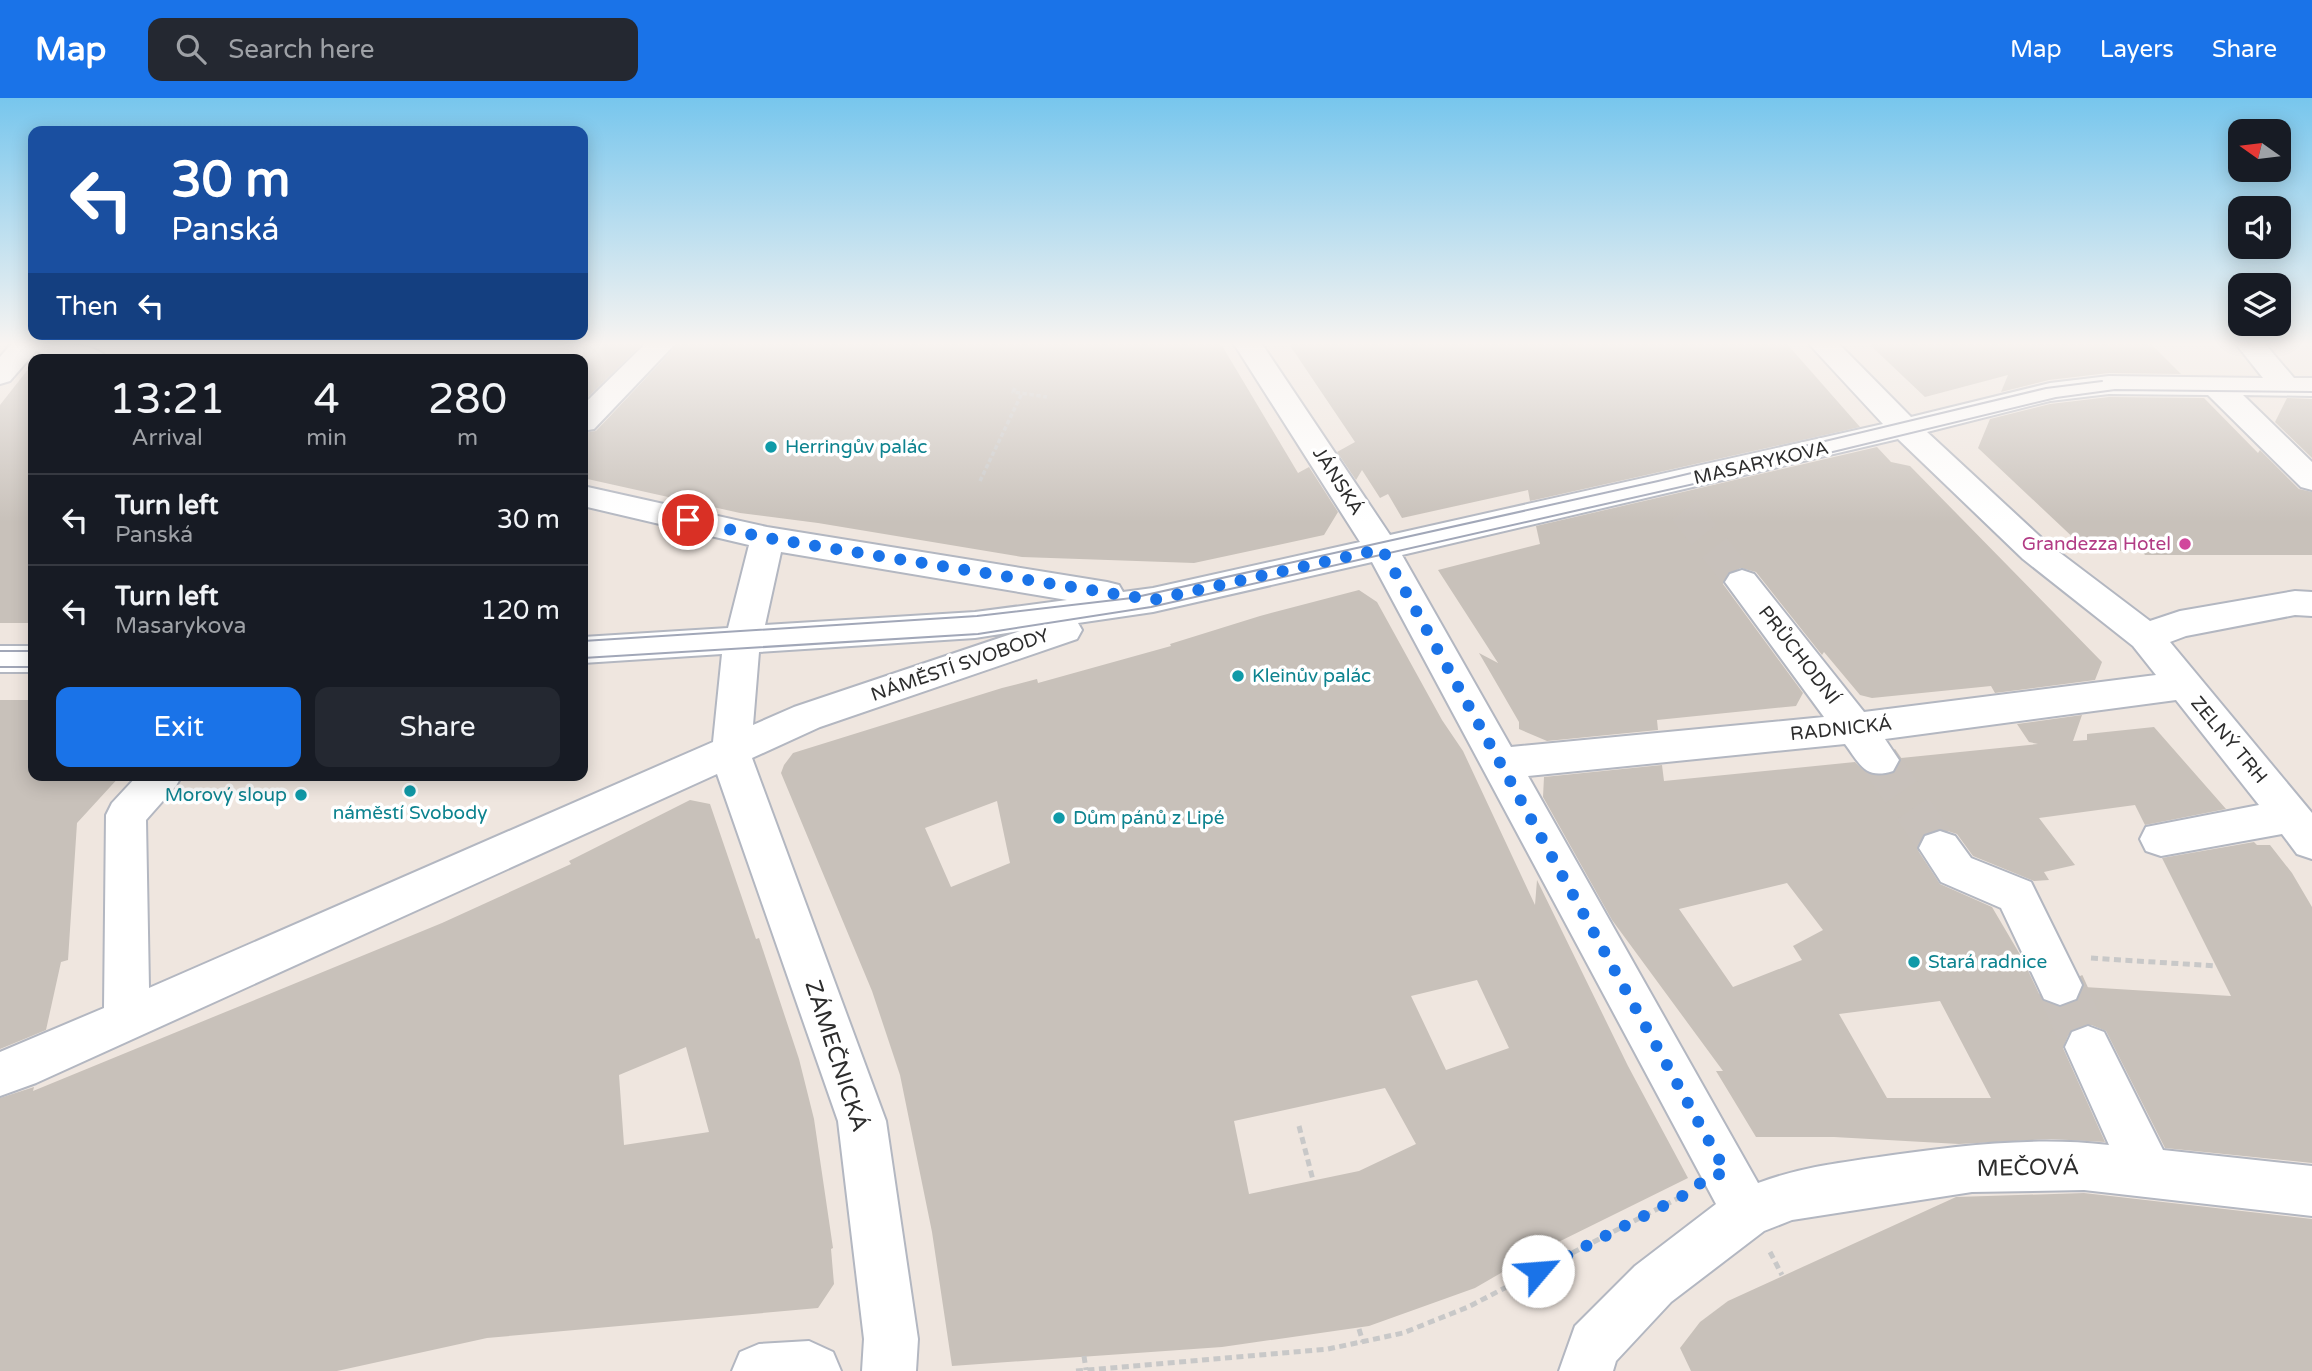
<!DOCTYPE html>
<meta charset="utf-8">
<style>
:root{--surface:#171b24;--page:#242831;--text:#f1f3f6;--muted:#9ea1a6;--line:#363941;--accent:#1a73e8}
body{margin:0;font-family:"Varela Round",sans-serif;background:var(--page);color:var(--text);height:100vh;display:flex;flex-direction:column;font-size:26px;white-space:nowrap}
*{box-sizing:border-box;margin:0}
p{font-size:23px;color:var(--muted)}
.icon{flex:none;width:38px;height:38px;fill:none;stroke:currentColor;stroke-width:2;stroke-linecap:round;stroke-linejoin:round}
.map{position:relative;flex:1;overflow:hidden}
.details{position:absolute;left:28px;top:256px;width:560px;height:427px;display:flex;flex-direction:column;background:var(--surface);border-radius:14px;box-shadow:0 4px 18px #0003}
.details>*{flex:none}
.top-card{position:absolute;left:28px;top:28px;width:560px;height:214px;border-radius:14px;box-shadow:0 4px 18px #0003;background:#1a4fa0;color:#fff;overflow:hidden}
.needle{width:46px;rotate:284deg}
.controls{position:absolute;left:2228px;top:21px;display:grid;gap:14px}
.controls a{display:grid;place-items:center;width:63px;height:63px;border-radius:14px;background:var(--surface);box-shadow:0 4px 18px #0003;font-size:35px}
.pin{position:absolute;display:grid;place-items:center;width:60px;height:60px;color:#fff;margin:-30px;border:4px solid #fff;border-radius:50%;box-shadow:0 2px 7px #0007}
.me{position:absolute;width:77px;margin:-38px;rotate:63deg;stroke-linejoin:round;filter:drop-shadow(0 0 5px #0008)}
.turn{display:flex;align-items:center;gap:24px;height:147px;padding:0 28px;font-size:32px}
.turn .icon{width:91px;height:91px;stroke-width:2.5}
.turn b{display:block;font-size:49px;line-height:60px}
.then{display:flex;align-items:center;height:66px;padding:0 28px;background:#0003;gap:14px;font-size:26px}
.eta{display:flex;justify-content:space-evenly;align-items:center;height:119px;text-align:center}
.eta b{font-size:42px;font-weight:600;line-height:49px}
.cta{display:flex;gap:14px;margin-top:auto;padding:14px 28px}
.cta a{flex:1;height:80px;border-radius:14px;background:var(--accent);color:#fff;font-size:28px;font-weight:600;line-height:80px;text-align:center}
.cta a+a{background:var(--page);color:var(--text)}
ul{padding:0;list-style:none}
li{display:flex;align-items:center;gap:21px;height:91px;padding:0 28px;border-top:2px solid var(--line)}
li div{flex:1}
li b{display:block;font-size:26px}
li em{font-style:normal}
header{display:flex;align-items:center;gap:42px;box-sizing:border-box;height:98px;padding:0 35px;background:var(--accent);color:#fff}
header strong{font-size:33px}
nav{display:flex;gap:38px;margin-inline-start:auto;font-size:24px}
.search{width:490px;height:63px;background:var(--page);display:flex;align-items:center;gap:18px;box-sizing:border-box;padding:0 24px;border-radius:14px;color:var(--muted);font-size:26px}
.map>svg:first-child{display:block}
</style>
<header>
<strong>Map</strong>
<div class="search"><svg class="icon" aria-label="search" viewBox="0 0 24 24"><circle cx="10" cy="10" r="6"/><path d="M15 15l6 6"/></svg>Search here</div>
<nav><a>Map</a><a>Layers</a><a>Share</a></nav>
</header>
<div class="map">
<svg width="2312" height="1273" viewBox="0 0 2312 1273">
<rect width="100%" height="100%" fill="#efe6df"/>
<g fill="#c8c1ba" fill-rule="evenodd">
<path d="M583,246h59l-59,58z"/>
<path d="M678,246h543l77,129 11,-6 29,45 -14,23 -130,28 -172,-6 -204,-34 -78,-10 -157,-35v-45l13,-2z"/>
<path d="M1289,246h498l73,83 -330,74 -2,-11 -126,28 -14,-24 -8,4 -18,-28 -6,10 -19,-28 18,-10z"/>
<path d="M1869,246h282l30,30 -72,-1 -60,7 -48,12 7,-17 -83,22z"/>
<path d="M33,265v260h-33v-218z"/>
<path d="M2109,299l95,1 54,55 2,-3 39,39 13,3v63h-167l-3,-4h-44l-18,-7 -102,-96 12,-29 60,-15z"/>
<path d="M2287,300l25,1v59l-37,-36z"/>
<path d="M1877,349l14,15 19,4 192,196 -7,18 -100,13 -4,-7 -119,12 -12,-3 -36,-43 -2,3 -66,-83 -15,-4 -13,5 -5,11 80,109 -7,13 -139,14 1,10 -111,11 -28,-12v-7l-40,-69 19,10 -60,-93 102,-26 -4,-18z"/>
<path d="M1359,492l18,12 65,118 21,31 72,154 2,-25 91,186 60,112 -156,77 -57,33 -106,38 -147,21 -270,19 -20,-134 -32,-157 -28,-84 -91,-218 3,-8 9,-12 209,-65 35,-9 1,4 133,-37 -1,-2 90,-28zM997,703l13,62 -59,24 -26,-59zM1477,882l32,68 -63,22 -35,-74zM1385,990l31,56 -57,27 -110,23 -15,-73z"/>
<path d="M0,602h33v75h88l-44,48 -9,137 -7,2 -15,68 -46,19z"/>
<path d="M2082,617l-9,26 14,-1v-6l67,-7 72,82 -81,16 -10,-20 -96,13 36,47 -31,7 5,8 -15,1 -61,-25 -16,-22 -16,-5 -18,6 -6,14 23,35 52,23 30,51 20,42 19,7 16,-6 7,-14 147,9 -69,-138 92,-16 3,3h13l22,28 20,34v256l-147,-15 -59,-117 -17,-7 -19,7 -7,17 42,94 -54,-3 -92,5 -125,-7h-78l-40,-66h7l-111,-151 -69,-123 1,-20 118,-12 2,16 191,-19 13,12 16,2 11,-4 6,-14 137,-14 -9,-2 -12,-18zM1787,785l36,47 -30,16 9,14 -69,27 -54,-78zM1940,903l51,97h-104l-48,-84z"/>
<path d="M690,702l20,4 46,135 3,-1 40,121 15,60 19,129 -2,1 3,35 -16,24 -331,30 -150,33h-337v-273l34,-11 -1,4 409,-168 129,-59 -2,-3zM686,949l23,85 -85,13 -5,-70z"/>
<path d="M2084,1095l228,26v152h-621l-11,-23 20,-26 28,-21 228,-104z"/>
</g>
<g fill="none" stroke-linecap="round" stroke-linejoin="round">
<g stroke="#c8c1bb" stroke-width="32" stroke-dasharray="32 16" stroke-linecap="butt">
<path d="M2054,246l20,21"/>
<path d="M1684,412l58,72"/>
</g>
<path stroke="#c8c1bb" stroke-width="39" stroke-dasharray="39 20" stroke-linecap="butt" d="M1879,662l61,88"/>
<path stroke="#c8c1bb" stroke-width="49" stroke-dasharray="49 24" stroke-linecap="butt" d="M2060,887l28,62"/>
<defs>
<g id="minor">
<path d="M11,246c24,0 83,-6 97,15h-46l-26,-8 -26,30 -10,3v-27z"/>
<path d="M645,246h30l-81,85 -11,2v-26z"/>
<path d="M1234,246h28l128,191 493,-111 -74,-80h30l72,73 139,-34 59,-7 154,2 -27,-34h29l29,34h18v18l-69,-1 69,67v28l-11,-3 -93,-92 -99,-1 -59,7 -123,31 120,111 103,78 30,-10 115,-20 17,1v24l-17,-1 -109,21 -16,6 142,171v46l-15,-5 -15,-20 -121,22 -15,-5 -6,-12 6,-12 113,-22 -83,-105 -291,39 14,21 -6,11c-28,9 -33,-7 -48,-27l-317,32 230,407c40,-15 79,-20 121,-26 76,-11 153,-21 230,-12l-44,-98 7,-15 16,-6 16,6 59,118 149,16v50l-228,-26 -112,2 -180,28 -28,11 -93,71 -55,59 -3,10h-54l16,-45 60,-60 81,-62 -344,-642 -219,50 -75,11 4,7 -5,9 -257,88 -68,31 134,363 32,218 -2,32h-54l2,-32 -26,-218 -121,-347 -681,309 -36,13v-44l104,-44 2,-193 6,-12 26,-28h44l-6,11 -30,34 3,168 564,-246 9,-88 -139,9v-26l145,-9 21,-83 -166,-39v-20l184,41 340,55 12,3 4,7 30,-4 207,-46zM1898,341l125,120 110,87 23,29 -292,37 -110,-138 -12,-4 -12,4 -5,8 99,135 -313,30 -109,-192zM781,454l286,48 -92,12 -210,13zM1020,533l-226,76 -41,18 6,-73 216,-14z"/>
<rect x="0" y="548" width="33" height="26"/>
<path d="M1940,733l15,5 16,22 60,24 51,103 -6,14 -16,6 -16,-6 -43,-91 -60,-26 -22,-34 6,-12z"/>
<path d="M809,1243l24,11 8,19h-109l8,-19 19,-8z"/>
</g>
</defs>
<use href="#minor" stroke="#b3b7c1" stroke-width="4"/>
<g stroke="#c8c8c8" stroke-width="3.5" stroke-dasharray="4.5 2.5" stroke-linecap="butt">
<path d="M1015,290l-2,4 34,5"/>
<path d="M980,383l42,-88"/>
</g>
<g stroke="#c8c8c8" stroke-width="5" stroke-dasharray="7 4.5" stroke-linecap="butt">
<path d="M2091,860l125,8"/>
<path d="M1299,1028l14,54"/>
<path d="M1770,1154l12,23"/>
<path d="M1359,1231l4,13"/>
<path d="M1084,1258l2,14"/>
<path d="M1076,1273l252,-22 75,-16 65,-26 220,-114"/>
</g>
<use href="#minor" fill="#fff" fill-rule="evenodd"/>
<g stroke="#a1a7b8" stroke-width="2">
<path d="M583,543l394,-25 155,-18 526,-117 388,-93 56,-7"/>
<path d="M0,553h33"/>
<path d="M583,560l395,-24 173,-27 653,-148 252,-61 59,-8 197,2"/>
<path d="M0,569h33"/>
</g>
</g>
<linearGradient id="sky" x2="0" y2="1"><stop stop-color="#77c6ed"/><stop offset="0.58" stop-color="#f8f4f1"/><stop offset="1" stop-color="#f8f4f1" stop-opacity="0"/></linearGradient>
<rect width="2312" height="424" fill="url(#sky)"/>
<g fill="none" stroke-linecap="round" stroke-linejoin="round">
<path stroke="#1a73e8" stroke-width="12" stroke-dasharray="0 21.6" d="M688,422l79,18 386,62 229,-51 344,623 -19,6 -19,15 -150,78"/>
</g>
<g fill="#0f9aa8" stroke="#fff" stroke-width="2.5">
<circle cx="771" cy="349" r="7"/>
<circle cx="1238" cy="578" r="7"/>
<circle cx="410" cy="693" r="7"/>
<circle cx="301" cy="697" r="7"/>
<circle cx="1059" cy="720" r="7"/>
<circle cx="1914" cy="864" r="7"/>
</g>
<circle fill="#d1479c" stroke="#fff" stroke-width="2.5" cx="2185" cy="446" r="7"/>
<g text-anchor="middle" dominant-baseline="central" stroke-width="7" stroke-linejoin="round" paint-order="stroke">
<g font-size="19" fill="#0d838f" stroke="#fff" text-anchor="start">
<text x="785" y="349">Herringův palác</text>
<text x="1252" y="578">Kleinův palác</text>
<text x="287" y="697" text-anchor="end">Morový sloup</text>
<text x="410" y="715" text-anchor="middle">náměstí Svobody</text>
<text x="1073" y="720">Dům pánů z Lipé</text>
<text x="1928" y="864">Stará radnice</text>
</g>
<g font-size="19" fill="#2d2d2d" stroke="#fff">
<text transform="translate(1761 365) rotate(-13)">MASARYKOVA</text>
<text transform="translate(1338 383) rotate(57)">JÁNSKÁ</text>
<text transform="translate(1799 557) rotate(52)">PRŮCHODNÍ</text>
<text transform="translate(960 567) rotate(-19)">NÁMĚSTÍ SVOBODY</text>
<text transform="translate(1841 631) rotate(-6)">RADNICKÁ</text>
<text transform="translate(2229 642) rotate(50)">ZELNÝ TRH</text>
</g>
<g font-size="19" fill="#b23c85" stroke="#fff" text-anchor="end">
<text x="2171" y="446">Grandezza Hotel</text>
</g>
<g font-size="23" fill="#2d2d2d" stroke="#fff">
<text transform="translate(836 958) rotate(72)">ZÁMEČNICKÁ</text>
<text transform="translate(2028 1070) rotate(-1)">MEČOVÁ</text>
</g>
</g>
</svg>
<div class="controls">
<a><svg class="needle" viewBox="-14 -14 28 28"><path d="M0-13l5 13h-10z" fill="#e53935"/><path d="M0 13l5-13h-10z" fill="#9ea1a6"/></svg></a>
<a><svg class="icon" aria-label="sound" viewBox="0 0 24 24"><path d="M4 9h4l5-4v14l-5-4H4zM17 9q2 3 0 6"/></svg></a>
<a><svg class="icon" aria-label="layers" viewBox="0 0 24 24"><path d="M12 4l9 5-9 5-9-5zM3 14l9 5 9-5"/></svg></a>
</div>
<div class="pin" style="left:688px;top:422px;background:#d93025"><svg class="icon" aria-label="arrive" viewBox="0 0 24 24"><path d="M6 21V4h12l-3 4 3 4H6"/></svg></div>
<svg class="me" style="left:1538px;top:1173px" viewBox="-20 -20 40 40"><circle r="19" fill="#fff"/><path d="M0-13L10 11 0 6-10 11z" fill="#1a73e8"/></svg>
<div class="top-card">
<div class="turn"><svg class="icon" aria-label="left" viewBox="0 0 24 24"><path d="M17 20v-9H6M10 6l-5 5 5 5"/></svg><div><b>30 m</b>Panská</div></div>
<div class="then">Then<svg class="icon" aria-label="left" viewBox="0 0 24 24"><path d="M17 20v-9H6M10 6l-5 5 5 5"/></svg></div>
</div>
<section class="details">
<div class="eta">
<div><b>13:21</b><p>Arrival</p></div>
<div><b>4</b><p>min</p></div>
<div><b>280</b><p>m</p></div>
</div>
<ul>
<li><svg class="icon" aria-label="left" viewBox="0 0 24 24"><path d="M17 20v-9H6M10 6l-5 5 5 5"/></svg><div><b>Turn left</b><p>Panská</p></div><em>30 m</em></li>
<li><svg class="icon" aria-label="left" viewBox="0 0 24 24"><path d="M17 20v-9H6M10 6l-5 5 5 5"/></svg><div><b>Turn left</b><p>Masarykova</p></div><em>120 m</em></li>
</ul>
<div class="cta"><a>Exit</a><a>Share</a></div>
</section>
</div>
